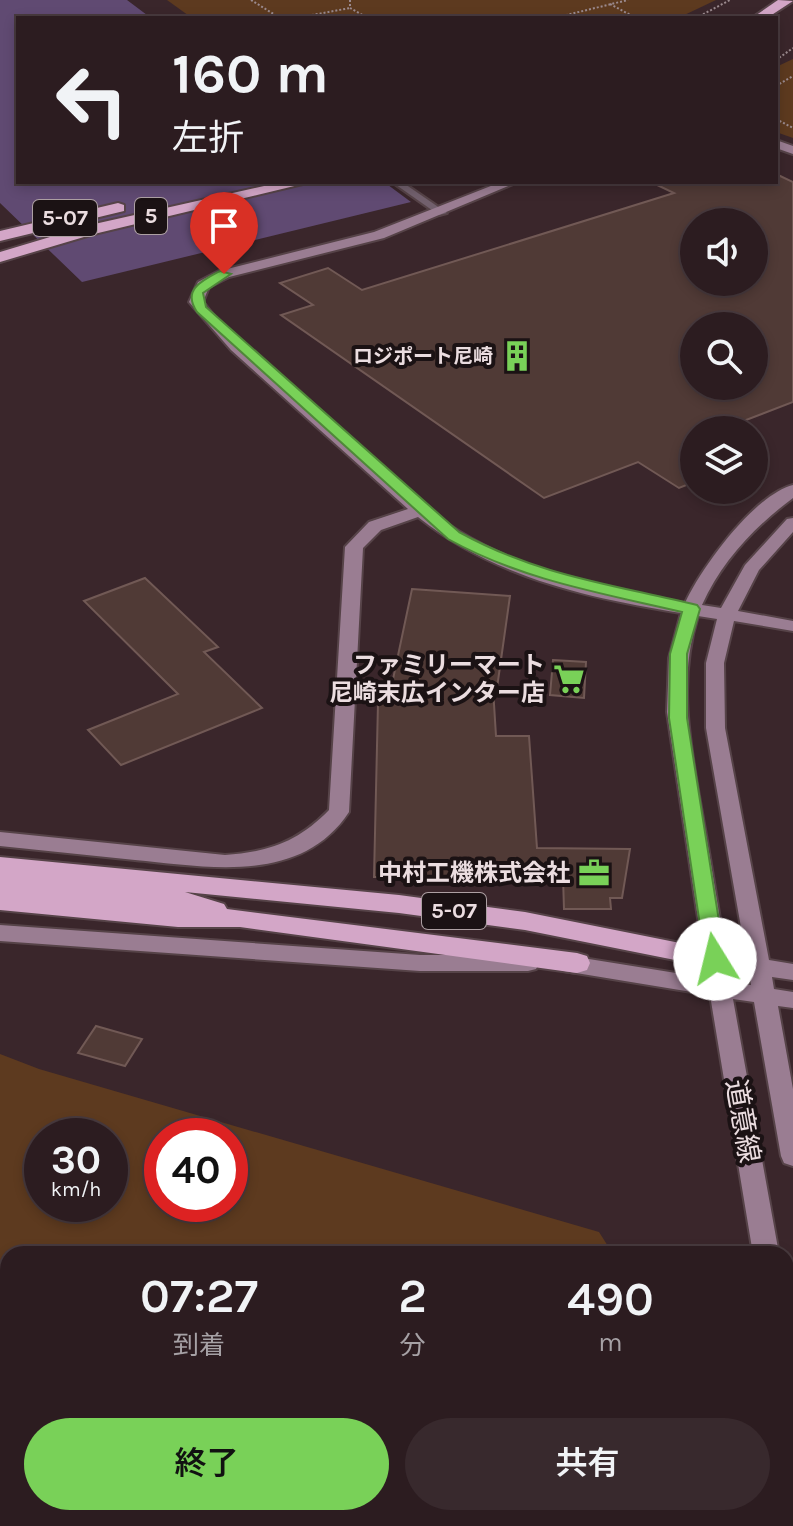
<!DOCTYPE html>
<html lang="ja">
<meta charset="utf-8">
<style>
:root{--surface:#2c1c20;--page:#38292d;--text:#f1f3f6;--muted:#a6a1a5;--line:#483a3e;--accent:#79d158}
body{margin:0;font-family:Karla,"Noto Sans JP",sans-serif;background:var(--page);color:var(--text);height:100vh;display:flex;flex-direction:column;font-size:30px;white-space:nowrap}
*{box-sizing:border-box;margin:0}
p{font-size:26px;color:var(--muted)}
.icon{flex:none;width:44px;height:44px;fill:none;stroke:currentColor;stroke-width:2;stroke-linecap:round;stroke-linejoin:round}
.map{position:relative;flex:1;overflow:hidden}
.details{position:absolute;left:0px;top:1246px;width:794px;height:280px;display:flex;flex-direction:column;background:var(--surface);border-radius:24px 24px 0 0;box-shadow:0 4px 12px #0003,0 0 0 2px var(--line)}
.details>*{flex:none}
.hud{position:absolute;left:16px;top:16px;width:762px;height:168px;border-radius:0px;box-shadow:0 4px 12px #0003,0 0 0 2px var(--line);background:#2c1c20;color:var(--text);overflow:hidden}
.controls{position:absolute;left:680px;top:208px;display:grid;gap:16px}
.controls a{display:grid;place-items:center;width:88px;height:88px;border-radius:50%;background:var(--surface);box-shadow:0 4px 12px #0003,0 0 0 2px var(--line);font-size:40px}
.speed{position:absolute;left:24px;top:1118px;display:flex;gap:16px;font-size:40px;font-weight:700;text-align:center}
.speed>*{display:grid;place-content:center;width:104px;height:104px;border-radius:50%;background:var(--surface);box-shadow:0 4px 12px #0003,0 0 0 2px var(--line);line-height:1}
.speed small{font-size:20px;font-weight:400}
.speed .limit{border:12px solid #d22;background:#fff;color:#111}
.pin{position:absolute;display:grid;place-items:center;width:68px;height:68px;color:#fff;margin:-82px -34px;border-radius:50% 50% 50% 0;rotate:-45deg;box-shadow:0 0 8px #0007}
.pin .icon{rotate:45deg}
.me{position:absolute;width:88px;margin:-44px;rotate:351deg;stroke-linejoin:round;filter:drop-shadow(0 0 6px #0008)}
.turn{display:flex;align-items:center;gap:28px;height:168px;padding:0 24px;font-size:36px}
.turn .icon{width:104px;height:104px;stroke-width:2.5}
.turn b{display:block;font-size:56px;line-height:68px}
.eta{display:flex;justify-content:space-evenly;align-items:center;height:136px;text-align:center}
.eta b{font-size:48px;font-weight:600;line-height:56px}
.action{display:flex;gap:16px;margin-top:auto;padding:16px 24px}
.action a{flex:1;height:92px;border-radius:48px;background:var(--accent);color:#111;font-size:32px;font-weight:600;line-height:92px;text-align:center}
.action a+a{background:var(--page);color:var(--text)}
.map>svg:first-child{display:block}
</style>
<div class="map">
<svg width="793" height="1526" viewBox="0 0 793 1526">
<rect width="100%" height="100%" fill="#3a262b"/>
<g fill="#5d3a1f" fill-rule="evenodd">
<path d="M167,0h549l-38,18h-486z"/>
<path d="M793,59v79l-17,-6v-65z"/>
<path d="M0,1054l39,15 560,163 14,22h-605v264h618l-1,8h-625zM110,1136v68h-68v-68zM230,1136v68h-68v-68z"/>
</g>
<path fill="#604a72" d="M0,0h127l24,18h-133v164h366l27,20 -329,80 -82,-79z"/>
<g fill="#503a36" stroke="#715955" stroke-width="2" fill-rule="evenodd">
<path d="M776,174l17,8v220l-73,28h-26v52l-15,6 -41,-26 -94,36 -263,-183 32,-10 -33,-22 48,-15 34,22 312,-97 -23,-11h125zM694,222h60v60h-60zM694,326h60v60h-60z"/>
<path d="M145,578l73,69 -14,5 58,56 -141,57 -33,-35 90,-36 -94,-93z"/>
<path d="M412,589l98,7 -13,92h-4l3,48h33l8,112 93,1 -8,49h-12l1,11h-47l-1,-32h-189l4,-174h10z"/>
<path d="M553,660l33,2 -2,36 -34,-3z"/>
<path d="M96,1026l46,13 -17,27 -47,-13z"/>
</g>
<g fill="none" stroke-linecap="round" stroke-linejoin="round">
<defs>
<path id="lane" d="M392,182h10l45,31 -8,2z"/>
<g id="secondary">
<path d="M776,140l17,6v8l-17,-6z"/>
<path d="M501,182h17l-134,56 -155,39 -20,10 -6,15c33,44 79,75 120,112 45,40 87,87 137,118 69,42 147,58 225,71 16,-35 69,-108 108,-118v13c-39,29 -71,63 -91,107l19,3 24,-43 42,-46 6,-1v14l-34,38 -21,41 55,10v10l-59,-10 -10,42 1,65 44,232 24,4v16l-21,-3 2,12 19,3v16l-15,-2 15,83v77l-9,-3 -3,-7 -27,-154 -21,-3 46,255h-26l-43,-259 -146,-24 -8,-2 -3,-6 3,-6 8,-2 143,23 -40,-266 2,-54 12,-45c-94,-15 -187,-36 -263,-96l-37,13 -18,18 -14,264c-48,73 -141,55 -214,48 -45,-5 -90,-9 -135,-14v-14l225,23c43,-3 73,-13 104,-45l16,-263 24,-25 39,-13 -177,-159 -42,-48 9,-20 21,-11 155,-39zM698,616l19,3 -11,44v65l40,228 -20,-3c-8,-43 -14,-86 -22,-129 -12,-69 -28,-139 -6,-208zM728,969l21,4 2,12 -21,-3z"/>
<path d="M0,925l420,30h108l8,2 3,6 -3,6 -8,2h-108l-420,-30z"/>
<path d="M786,1338l7,3v51l-7,-3z"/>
</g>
<g id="highway">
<path d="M778,0l15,1 -26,17h-15z"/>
<path d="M282,182h29l-217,52 -94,28v-10l90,-27z"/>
<path d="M118,203l6,2v6l-124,30v-10z"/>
<path d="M0,857l399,38 126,17 200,40 3,7 -3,7 -10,2 -190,-38 -126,-17 -214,-21 39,12 3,5 350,44 10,3 3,7 -3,7 -10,3 -337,-46h-62l-178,-17v-18l94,9 -94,-9z"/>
</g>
</defs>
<use href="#lane" stroke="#564348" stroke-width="4"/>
<use href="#secondary" stroke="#564348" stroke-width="4"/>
<use href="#highway" stroke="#564348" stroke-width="4"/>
<g stroke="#9b8a8e" stroke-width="2" stroke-dasharray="2 2" stroke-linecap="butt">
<path d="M251,0l29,18"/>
<path d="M350,0v8l18,10"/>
<path d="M610,4l26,14"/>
<path d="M296,18l54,-10"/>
<path d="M554,18l74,-18"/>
<path d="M696,18l34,-18"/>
<path d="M776,60l17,-12"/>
<path d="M776,86l17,-10"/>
<path d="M776,119l17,9"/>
</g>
<use href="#lane" fill="#72606d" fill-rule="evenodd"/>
<use href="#secondary" fill="#9a7d92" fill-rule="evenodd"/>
<use href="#highway" fill="#d3a6c7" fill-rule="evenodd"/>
</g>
<path fill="#79d158" stroke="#4f8839" stroke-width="2" d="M220,271l11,3 -28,19 3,14 253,225c80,44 151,52 238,73l3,4 -13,45v64l38,241 -3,5h-14l-3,-5 -36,-241 1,-64 12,-42c-81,-19 -160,-32 -234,-73l-251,-227c-15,-22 4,-31 23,-41z"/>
<defs>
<symbol id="building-bare" viewBox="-9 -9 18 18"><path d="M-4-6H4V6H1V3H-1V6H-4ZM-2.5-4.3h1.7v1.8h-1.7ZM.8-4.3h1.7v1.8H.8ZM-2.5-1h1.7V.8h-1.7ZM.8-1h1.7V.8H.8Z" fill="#79d158" stroke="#1b1214" stroke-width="2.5" paint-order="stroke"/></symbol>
<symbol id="supermarket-bare" viewBox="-9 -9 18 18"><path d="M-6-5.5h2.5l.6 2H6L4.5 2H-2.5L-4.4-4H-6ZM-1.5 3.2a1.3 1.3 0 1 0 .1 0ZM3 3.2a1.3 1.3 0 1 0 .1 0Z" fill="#79d158" stroke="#1b1214" stroke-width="2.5" paint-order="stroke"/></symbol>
<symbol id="office-bare" viewBox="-9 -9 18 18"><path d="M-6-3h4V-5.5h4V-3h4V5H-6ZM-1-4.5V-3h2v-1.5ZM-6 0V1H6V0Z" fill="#79d158" stroke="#1b1214" stroke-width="2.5" paint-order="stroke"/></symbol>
</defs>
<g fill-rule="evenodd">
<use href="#building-bare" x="495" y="334" width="44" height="44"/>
<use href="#supermarket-bare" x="547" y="657" width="44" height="44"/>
<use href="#office-bare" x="572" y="851" width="44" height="44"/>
</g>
<g text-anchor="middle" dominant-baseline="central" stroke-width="8" stroke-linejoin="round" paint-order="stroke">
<g font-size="20" font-weight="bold" fill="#ebdde0" stroke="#1b1214" text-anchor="end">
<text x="493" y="356">ロジポート尼崎</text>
</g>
<g fill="#1b1214" stroke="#ada0a3" stroke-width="2">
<rect x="135" y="198" width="32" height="36" rx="6"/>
<rect x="33" y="200" width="64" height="36" rx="6"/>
<rect x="422" y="893" width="64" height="36" rx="6"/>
</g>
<g font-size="22" font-weight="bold" fill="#ebdde0">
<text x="151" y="216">5</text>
<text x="65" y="218">5-07</text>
<text x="454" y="911">5-07</text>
</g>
<g font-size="24" font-weight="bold" fill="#ebdde0" stroke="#1b1214" text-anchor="end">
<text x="545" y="665">ファミリーマート<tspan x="545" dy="28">尼崎末広インター店</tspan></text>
<text x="570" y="873">中村工機株式会社</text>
</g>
<g font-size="28" fill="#ebdde0" stroke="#1b1214">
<text transform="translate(743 1121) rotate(80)">道意線</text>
</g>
</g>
</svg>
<div class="controls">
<a><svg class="icon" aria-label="sound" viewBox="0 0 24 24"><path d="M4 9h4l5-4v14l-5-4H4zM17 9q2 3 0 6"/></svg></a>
<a><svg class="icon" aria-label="search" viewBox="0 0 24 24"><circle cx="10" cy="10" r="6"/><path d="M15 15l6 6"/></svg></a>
<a><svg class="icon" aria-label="layers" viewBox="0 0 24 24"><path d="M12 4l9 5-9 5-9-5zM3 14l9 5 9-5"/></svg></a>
</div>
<div class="speed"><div>30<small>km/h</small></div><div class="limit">40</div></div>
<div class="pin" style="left:224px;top:274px;background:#d93025"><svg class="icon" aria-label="arrive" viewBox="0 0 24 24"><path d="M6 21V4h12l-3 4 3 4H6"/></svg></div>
<svg class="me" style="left:715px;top:959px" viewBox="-20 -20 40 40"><circle r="19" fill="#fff"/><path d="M0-13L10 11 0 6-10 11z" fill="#79d158"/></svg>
<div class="hud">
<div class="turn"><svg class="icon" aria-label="left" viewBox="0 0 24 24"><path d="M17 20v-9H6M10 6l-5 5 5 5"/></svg><div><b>160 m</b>左折</div></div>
</div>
<section class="details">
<div class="eta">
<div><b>07:27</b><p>到着</p></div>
<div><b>2</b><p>分</p></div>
<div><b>490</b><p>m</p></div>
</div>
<div class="action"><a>終了</a><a>共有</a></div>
</section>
</div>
